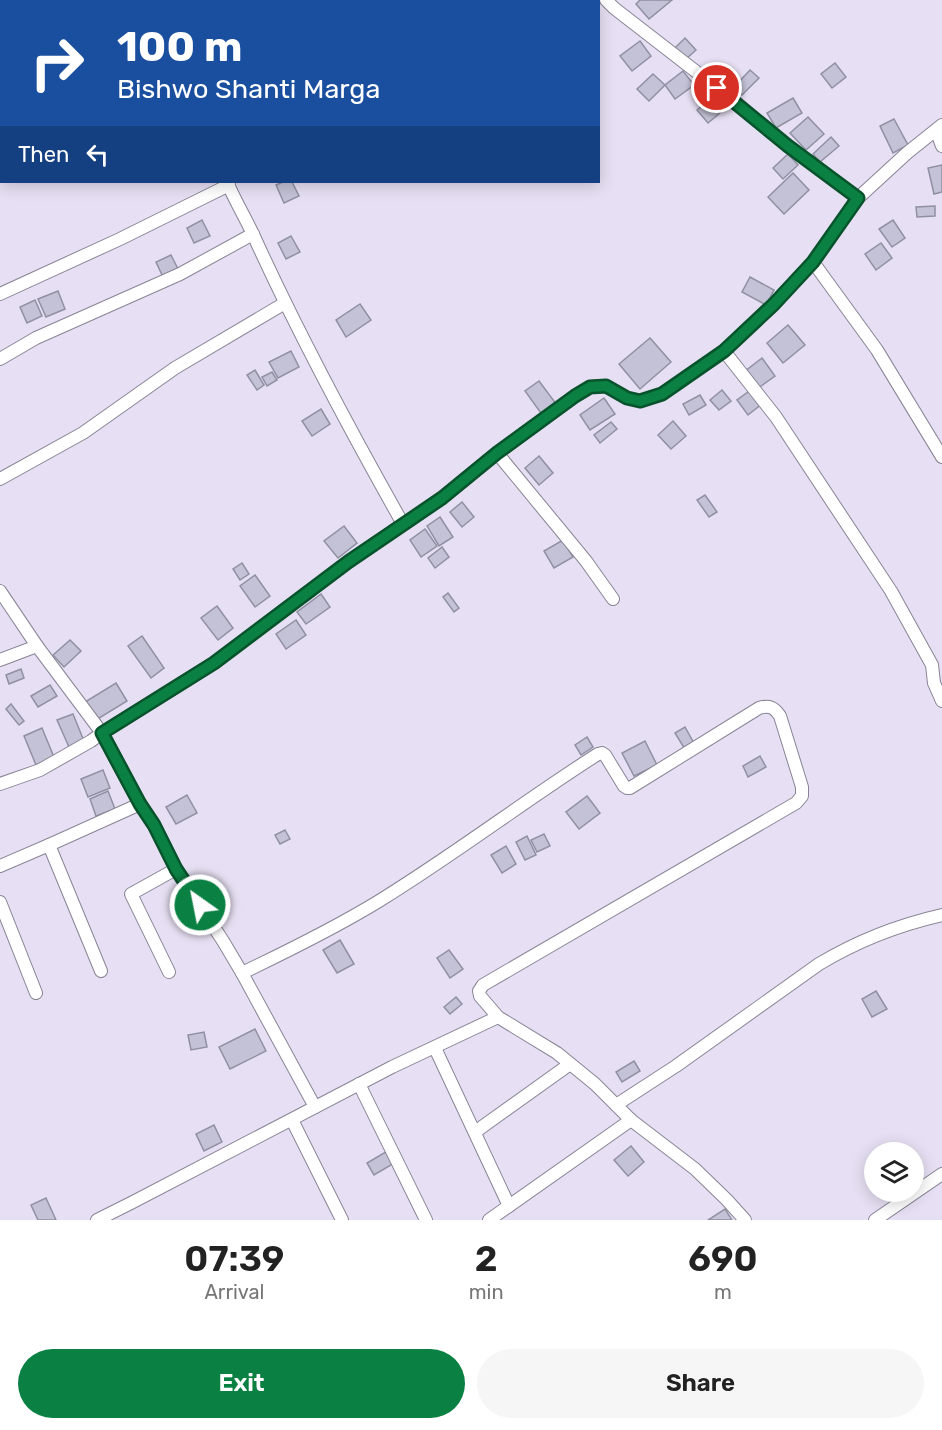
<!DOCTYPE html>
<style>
:root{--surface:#fff;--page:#f6f6f6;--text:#222;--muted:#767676;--accent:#0b8043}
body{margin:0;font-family:Rubik,sans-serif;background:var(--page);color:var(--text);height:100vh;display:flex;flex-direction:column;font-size:22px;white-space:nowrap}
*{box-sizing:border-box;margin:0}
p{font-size:20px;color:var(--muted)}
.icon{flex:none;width:33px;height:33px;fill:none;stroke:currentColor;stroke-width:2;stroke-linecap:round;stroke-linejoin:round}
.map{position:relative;height:1220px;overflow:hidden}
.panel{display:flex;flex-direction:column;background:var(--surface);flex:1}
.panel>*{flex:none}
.hud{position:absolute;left:0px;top:0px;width:600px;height:183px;box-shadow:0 3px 15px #0003;background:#1a4fa0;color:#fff;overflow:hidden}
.buttons{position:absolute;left:864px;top:1142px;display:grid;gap:12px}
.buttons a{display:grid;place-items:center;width:60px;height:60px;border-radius:50%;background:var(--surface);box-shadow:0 3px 15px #0003;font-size:30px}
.pin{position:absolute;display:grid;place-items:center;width:51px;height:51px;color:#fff;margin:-26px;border:3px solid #fff;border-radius:50%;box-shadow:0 2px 6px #0007}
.me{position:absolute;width:66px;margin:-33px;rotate:327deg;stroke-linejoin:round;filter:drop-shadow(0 0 4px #0008)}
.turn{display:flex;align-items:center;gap:21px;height:126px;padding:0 18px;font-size:27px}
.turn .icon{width:78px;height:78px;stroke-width:2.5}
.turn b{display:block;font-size:42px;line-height:51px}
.then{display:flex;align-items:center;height:57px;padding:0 18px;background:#0003;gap:12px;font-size:22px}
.eta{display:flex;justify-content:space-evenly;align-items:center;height:102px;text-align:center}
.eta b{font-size:36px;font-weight:600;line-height:42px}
.cta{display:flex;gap:12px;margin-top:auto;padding:12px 18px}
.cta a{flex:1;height:69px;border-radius:36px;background:var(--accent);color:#fff;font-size:24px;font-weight:600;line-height:69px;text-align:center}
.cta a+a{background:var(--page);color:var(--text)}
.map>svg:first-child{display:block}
</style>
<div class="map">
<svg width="942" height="1220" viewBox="0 0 942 1220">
<rect width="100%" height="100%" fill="#e7e0f4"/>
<g fill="#c3c2d6" stroke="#9190a3" stroke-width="1.5">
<path d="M640,0h32l-23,19 -13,-15z"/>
<path d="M685,38l11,12 -11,10 -11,-11z"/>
<path d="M640,41l11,15 -19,15 -12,-15z"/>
<path d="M835,63l11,14 -14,11 -11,-14z"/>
<path d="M750,70l9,8 -17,17 -8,-8z"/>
<path d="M683,71l11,14 -19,14 -10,-14z"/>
<path d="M653,74l12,11 -16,16 -12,-12z"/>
<path d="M715,95l11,13 -18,15 -11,-13z"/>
<path d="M793,98l9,15 -26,15 -9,-15z"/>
<path d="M808,117l16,17 -18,16 -16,-17z"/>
<path d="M894,119l14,26 -15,8 -13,-27z"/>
<path d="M831,137l8,9 -19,16 -7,-8z"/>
<path d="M788,154l10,11 -15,14 -10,-11z"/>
<path d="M942,165v27l-8,2 -6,-26z"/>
<path d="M793,173l16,17 -25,24 -16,-17z"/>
<path d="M283,182h9l7,14 -15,7 -8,-18z"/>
<path d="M935,206v10l-18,1 -1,-10z"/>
<path d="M202,220l8,16 -16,7 -7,-15z"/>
<path d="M893,220l12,18 -13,9 -13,-18z"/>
<path d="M291,236l9,16 -14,7 -8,-16z"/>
<path d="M881,243l11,15 -16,12 -11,-16z"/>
<path d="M171,255l7,14 -15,8 -7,-15z"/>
<path d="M750,277l24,13 -8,15 -24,-13z"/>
<path d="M58,291l7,18 -19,8 -8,-18z"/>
<path d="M35,300l7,16 -15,7 -7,-16z"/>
<path d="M360,304l11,16 -25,17 -10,-17z"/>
<path d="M788,325l17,20 -22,18 -16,-20z"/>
<path d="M650,338l21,24 -31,27 -21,-25z"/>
<path d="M291,351l8,16 -21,11 -9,-16z"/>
<path d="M762,358l13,18 -18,13 -13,-17z"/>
<path d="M255,370l9,15 -7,5 -10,-15z"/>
<path d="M272,372l5,8 -10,6 -5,-9z"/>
<path d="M539,381l18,24 -14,11 -18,-25z"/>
<path d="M752,389l11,14 -15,12 -11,-15z"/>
<path d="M722,390l9,11 -12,9 -9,-10z"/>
<path d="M700,395l6,10 -17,10 -6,-11z"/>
<path d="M604,398l11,16 -25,16 -10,-15z"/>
<path d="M321,409l9,15 -18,12 -10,-15z"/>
<path d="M673,421l13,15 -15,13 -13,-14z"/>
<path d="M611,422l6,7 -17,14 -6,-8z"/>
<path d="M539,456l14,17 -14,12 -14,-17z"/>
<path d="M705,495l12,17 -8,5 -12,-17z"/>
<path d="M462,502l12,15 -12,10 -12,-15z"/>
<path d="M440,517l13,20 -14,9 -12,-20z"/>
<path d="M344,526l13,17 -19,15 -14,-17z"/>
<path d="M425,529l12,17 -16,11 -11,-17z"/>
<path d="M563,540l10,17 -19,11 -10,-17z"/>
<path d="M442,547l7,10 -14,11 -7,-10z"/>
<path d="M242,563l7,11 -9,6 -7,-11z"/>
<path d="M255,575l15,21 -15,11 -15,-21z"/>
<path d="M448,593l11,15 -5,4 -11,-15z"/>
<path d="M321,594l9,13 -24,17 -9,-12z"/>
<path d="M217,606l16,22 -15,12 -17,-22z"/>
<path d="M296,620l10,15 -20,14 -10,-15z"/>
<path d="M142,636l22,32 -13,10 -23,-32z"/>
<path d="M70,640l11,11 -17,16 -11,-12z"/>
<path d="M21,669l3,9 -15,6 -3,-9z"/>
<path d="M116,683l11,18 -31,19 -11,-18z"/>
<path d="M50,685l7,11 -19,11 -7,-11z"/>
<path d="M11,704l13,17 -5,4 -13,-16z"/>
<path d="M73,714l11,27 -15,6 -12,-27z"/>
<path d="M685,727l10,18 -9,6 -11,-18z"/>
<path d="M42,728l12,29 -18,8 -12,-29z"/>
<path d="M587,737l6,10 -12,8 -6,-10z"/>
<path d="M645,741l12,24 -23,11 -12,-23z"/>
<path d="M760,756l6,11 -18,10 -5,-11z"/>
<path d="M103,770l7,18 -22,9 -7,-18z"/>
<path d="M108,791l7,18 -19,7 -6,-17z"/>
<path d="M187,795l10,18 -21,11 -10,-17z"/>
<path d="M587,796l13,17 -21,16 -13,-17z"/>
<path d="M285,830l5,9 -10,5 -5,-9z"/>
<path d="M544,834l6,12 -13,6 -6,-12z"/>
<path d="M527,836l9,19 -11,5 -9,-18z"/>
<path d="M506,846l10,18 -14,9 -11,-18z"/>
<path d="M340,940l14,24 -17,9 -14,-23z"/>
<path d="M449,950l14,19 -13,9 -13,-20z"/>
<path d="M876,991l11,18 -15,8 -10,-18z"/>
<path d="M456,997l6,7 -12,10 -6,-7z"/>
<path d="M255,1029l11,22 -36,18 -11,-22z"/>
<path d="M204,1032l3,15 -16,3 -3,-15z"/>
<path d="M634,1061l6,10 -18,11 -6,-10z"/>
<path d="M214,1125l8,17 -18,9 -8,-17z"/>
<path d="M631,1146l13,16 -16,14 -14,-16z"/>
<path d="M389,1150l7,12 -22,13 -7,-12z"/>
<path d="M46,1198l10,22h-18l-7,-15z"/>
<path d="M725,1209l7,11h-24z"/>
</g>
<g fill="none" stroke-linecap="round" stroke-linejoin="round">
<defs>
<g id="street">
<path d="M161,0l1,2"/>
<path d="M606,0l8,8 120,93 54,45 70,52"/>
<path d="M172,2l3,-2"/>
<path d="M333,2l3,-2"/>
<path d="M0,78h2"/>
<path d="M936,130l6,16"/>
<path d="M0,161l2,-1"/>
<path d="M227,182c9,21 21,40 30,61 44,96 94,189 146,281"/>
<path d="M813,262l64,88 65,107"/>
<path d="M0,294l120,-55 109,-54"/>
<path d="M724,351l52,66 115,174 41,74 2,18 8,18"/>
<path d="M0,359l36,-21 144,-64 73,-40"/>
<path d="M497,453l89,108 27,38"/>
<path d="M0,479l83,-46 92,-65 110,-65"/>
<path d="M0,591l37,55 65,87 38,71 14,21 22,44 47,72 19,32 73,134"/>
<path d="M0,660l37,-14"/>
<path d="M0,784l40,-14 51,-29 11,-8 112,-70 134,-101 94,-64 55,-45 78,-57 15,-9 16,-1 21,12 13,3 22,-7 62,-43 50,-47 39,-42 45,-64 49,-45 35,-28"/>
<path d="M49,845l52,126"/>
<path d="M0,866l49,-21 91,-41"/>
<path d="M0,902l36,91"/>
<path d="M169,972l-38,-78 45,-25"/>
<path d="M242,973c46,-22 93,-45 137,-72 75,-46 145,-100 219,-147l4,-1 3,2 19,31 3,2h3l129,-80c10,-3 15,-1 21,8l22,71v9l-6,7 -313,182 -4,6 1,5 18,21 59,36 38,31 36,36 64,49 32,31 18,20"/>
<path d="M435,1048l74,158"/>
<path d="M359,1084l67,136"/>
<path d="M616,1105l60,-39 143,-102c38,-23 79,-39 123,-49"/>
<path d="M292,1120l50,100"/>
<path d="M475,1132l95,-68"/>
<path d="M97,1220l34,-17 261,-136 106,-50"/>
<path d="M489,1220l142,-100"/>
<path d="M875,1220l67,-46"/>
</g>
</defs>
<use href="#street" stroke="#898395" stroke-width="14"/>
<use href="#street" stroke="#fff" stroke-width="12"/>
</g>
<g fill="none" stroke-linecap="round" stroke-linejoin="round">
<defs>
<path id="route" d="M200,905l-24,-36 -22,-44 -14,-21 -38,-71 112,-70 134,-101 94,-64 55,-45 78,-57 15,-9 16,-1 21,12 13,3 22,-7 62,-43 50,-47 39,-42 45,-64 -70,-52 -71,-58"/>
</defs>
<use href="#route" stroke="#07532c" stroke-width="15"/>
<use href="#route" stroke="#0b8043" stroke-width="10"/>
</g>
</svg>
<div class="buttons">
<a><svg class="icon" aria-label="layers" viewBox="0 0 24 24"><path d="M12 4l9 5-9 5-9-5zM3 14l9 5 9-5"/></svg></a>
</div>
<div class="pin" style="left:717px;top:88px;background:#d93025"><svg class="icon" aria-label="arrive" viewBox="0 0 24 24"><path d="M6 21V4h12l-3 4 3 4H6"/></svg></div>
<svg class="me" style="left:200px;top:905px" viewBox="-20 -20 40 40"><circle r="17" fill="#0b8043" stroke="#fff" stroke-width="3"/><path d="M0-11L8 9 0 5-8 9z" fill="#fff"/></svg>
<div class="hud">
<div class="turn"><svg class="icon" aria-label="right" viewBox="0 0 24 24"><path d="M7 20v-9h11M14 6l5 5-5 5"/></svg><div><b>100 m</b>Bishwo Shanti Marga</div></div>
<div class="then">Then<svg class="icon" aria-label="left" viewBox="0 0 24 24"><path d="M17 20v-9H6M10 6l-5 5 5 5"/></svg></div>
</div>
</div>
<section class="panel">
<div class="eta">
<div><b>07:39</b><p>Arrival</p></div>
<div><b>2</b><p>min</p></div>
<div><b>690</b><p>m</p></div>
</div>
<div class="cta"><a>Exit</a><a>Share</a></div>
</section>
